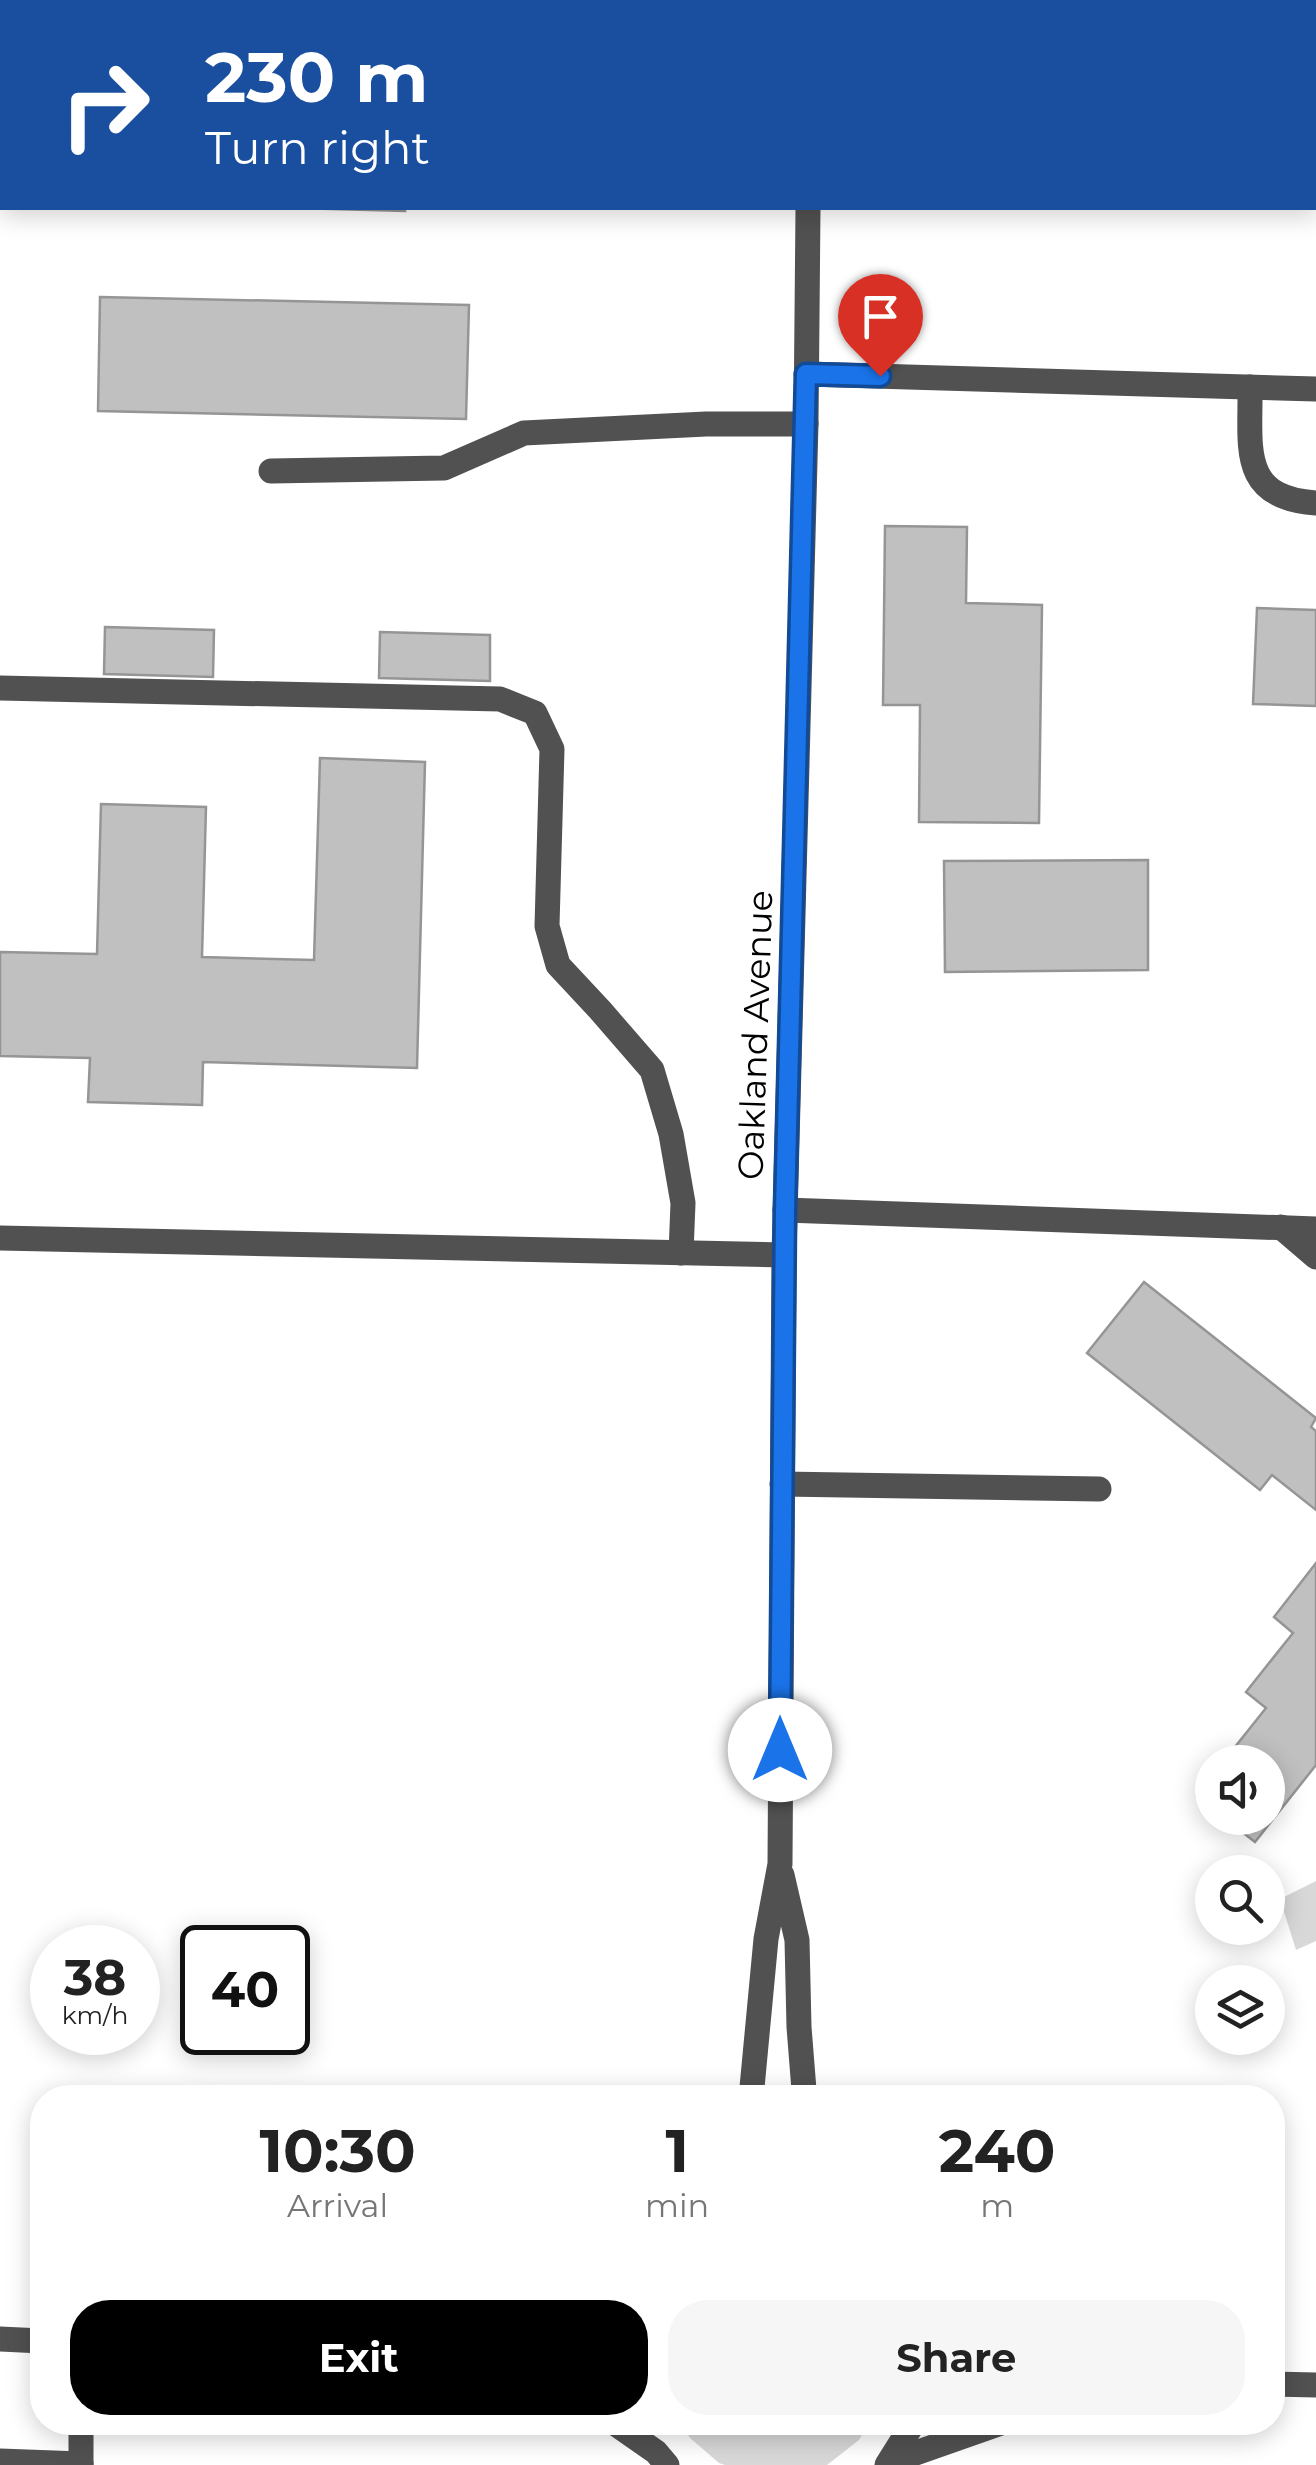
<!DOCTYPE html>
<style>
:root{--surface:#fff;--page:#f6f6f6;--text:#222;--muted:#767676;--accent:#000}
body{margin:0;font-family:Montserrat,sans-serif;background:var(--page);color:var(--text);height:100vh;display:flex;flex-direction:column;font-size:38px;white-space:nowrap}
*{box-sizing:border-box;margin:0}
p{font-size:32px;color:var(--muted)}
.icon{flex:none;width:55px;height:55px;fill:none;stroke:currentColor;stroke-width:2;stroke-linecap:round;stroke-linejoin:round}
.map{position:relative;flex:1;overflow:hidden}
.details{position:absolute;left:30px;top:2085px;width:1255px;height:350px;display:flex;flex-direction:column;background:var(--surface);border-radius:40px;box-shadow:0 5px 25px #0003}
.details>*{flex:none}
.top-card{position:absolute;left:0px;top:0px;width:1318px;height:210px;box-shadow:0 5px 25px #0003;background:#1a4fa0;color:#fff;overflow:hidden}
.buttons{position:absolute;left:1195px;top:1745px;display:grid;gap:20px}
.buttons a{display:grid;place-items:center;width:90px;height:90px;border-radius:50%;background:var(--surface);box-shadow:0 5px 25px #0003;font-size:50px}
.speed{position:absolute;left:30px;top:1925px;display:flex;gap:20px;font-size:50px;font-weight:700;text-align:center}
.speed>*{display:grid;place-content:center;width:130px;height:130px;border-radius:50%;background:var(--surface);box-shadow:0 5px 25px #0003;line-height:1}
.speed small{font-size:25px;font-weight:400}
.speed .limit{border:5px solid #111;border-radius:15px;background:#fff;color:#111}
.pin{position:absolute;display:grid;place-items:center;width:85px;height:85px;color:#fff;margin:-102px -42px;border-radius:50% 50% 50% 0;rotate:-45deg;box-shadow:0 0 10px #0007}
.pin .icon{rotate:45deg}
.me{position:absolute;width:110px;margin:-55px;rotate:0deg;stroke-linejoin:round;filter:drop-shadow(0 0 8px #0008)}
.turn{display:flex;align-items:center;gap:35px;height:210px;padding:0 40px;font-size:45px}
.turn .icon{width:130px;height:130px;stroke-width:2.5}
.turn b{display:block;font-size:70px;line-height:85px}
.eta{display:flex;justify-content:space-evenly;align-items:center;height:170px;text-align:center}
.eta b{font-size:60px;font-weight:700;line-height:70px}
.button{display:flex;gap:20px;margin-top:auto;padding:20px 40px}
.button a{flex:1;height:115px;border-radius:40px;background:var(--accent);color:#fff;font-size:40px;font-weight:700;line-height:115px;text-align:center}
.button a+a{background:var(--page);color:var(--text)}
.map>svg:first-child{display:block}
</style>
<div class="map">
<svg width="1316" height="2465" viewBox="0 0 1316 2465">
<rect width="100%" height="100%" fill="#fff"/>
<g fill="#d8d8d8">
<path d="M1316,1881v60l-20,9 -16,-51z"/>
<path d="M681,2423h188l-10,17 -32,25h-102l-6,-2 -29,-25z"/>
</g>
<g fill="#c0c0c0" stroke="#959595" stroke-width="2.5">
<path d="M295,208h110v3z"/>
<path d="M100,297l369,8 -3,114 -368,-8z"/>
<path d="M885,526l82,1 -1,76 76,2 -3,218 -120,-1 1,-117h-37z"/>
<path d="M1257,608l59,2v96l-63,-2z"/>
<path d="M105,627l109,3 -1,47 -109,-3z"/>
<path d="M380,632l110,3v46l-111,-3z"/>
<path d="M320,758l105,4 -8,306 -214,-6 -1,43 -114,-3 2,-44 -90,-2v-104l97,2 4,-150 105,3 -4,150 112,3z"/>
<path d="M1148,860v110l-203,2 -1,-111z"/>
<path d="M1144,1282l172,136 -5,9 5,4v79l-44,-35 -12,15 -173,-137z"/>
<path d="M1316,1563v202l-61,77 -31,-24h44v-56h-45l43,-54 -20,-16 47,-59 -19,-16z"/>
<path d="M1212,1776v32l-15,-12z"/>
</g>
<g fill="none" stroke-linecap="round" stroke-linejoin="round">
<g stroke="#515151" stroke-width="25">
<path d="M810,2v-2"/>
<path d="M1315,127l1,1"/>
<path d="M806,374l510,15"/>
<path d="M1250,387c1,59 -12,111 66,116"/>
<path d="M271,471l173,-3 80,-35 182,-9h100"/>
<path d="M0,688l500,11 35,14 17,36 -5,177 11,39 42,45 52,60 19,64 12,69 -2,50"/>
<path d="M785,1210l531,19"/>
<path d="M1281,1227l35,30"/>
<path d="M0,1238l784,17"/>
<path d="M782,1484l317,5"/>
<path d="M782,1875l15,65 2,87 5,63 2,8"/>
<path d="M751,2098l15,-159 14,-75 4,-609 22,-831 2,-216"/>
<path d="M0,2339l42,2"/>
<path d="M1272,2384l44,1"/>
<path d="M613,2422l43,30 11,13"/>
<path d="M0,2461l81,3"/>
<path d="M890,2462l114,-40"/>
<path d="M81,2465v-43"/>
<path d="M887,2465l27,-43"/>
</g>
</g>
<g fill="none" stroke-linecap="round" stroke-linejoin="round">
<defs>
<path id="route" d="M780,1750l5,-540 21,-836 74,2"/>
</defs>
<use href="#route" stroke="#114b97" stroke-width="25"/>
<use href="#route" stroke="#1a73e8" stroke-width="18"/>
</g>
<g text-anchor="middle" dominant-baseline="central" stroke-width="9" stroke-linejoin="round" paint-order="stroke">
<g font-size="35" fill="#000" stroke="#fff">
<text transform="translate(755 1035) rotate(-88)">Oakland Avenue</text>
</g>
</g>
</svg>
<div class="buttons">
<a><svg class="icon" aria-label="sound" viewBox="0 0 24 24"><path d="M4 9h4l5-4v14l-5-4H4zM17 9q2 3 0 6"/></svg></a>
<a><svg class="icon" aria-label="search" viewBox="0 0 24 24"><circle cx="10" cy="10" r="6"/><path d="M15 15l6 6"/></svg></a>
<a><svg class="icon" aria-label="layers" viewBox="0 0 24 24"><path d="M12 4l9 5-9 5-9-5zM3 14l9 5 9-5"/></svg></a>
</div>
<div class="speed"><div>38<small>km/h</small></div><div class="limit">40</div></div>
<div class="pin" style="left:880px;top:376px;background:#d93025"><svg class="icon" aria-label="arrive" viewBox="0 0 24 24"><path d="M6 21V4h12l-3 4 3 4H6"/></svg></div>
<svg class="me" style="left:780px;top:1750px" viewBox="-20 -20 40 40"><circle r="19" fill="#fff"/><path d="M0-13L10 11 0 6-10 11z" fill="#1a73e8"/></svg>
<div class="top-card">
<div class="turn"><svg class="icon" aria-label="right" viewBox="0 0 24 24"><path d="M7 20v-9h11M14 6l5 5-5 5"/></svg><div><b>230 m</b>Turn right</div></div>
</div>
<section class="details">
<div class="eta">
<div><b>10:30</b><p>Arrival</p></div>
<div><b>1</b><p>min</p></div>
<div><b>240</b><p>m</p></div>
</div>
<div class="button"><a>Exit</a><a>Share</a></div>
</section>
</div>
